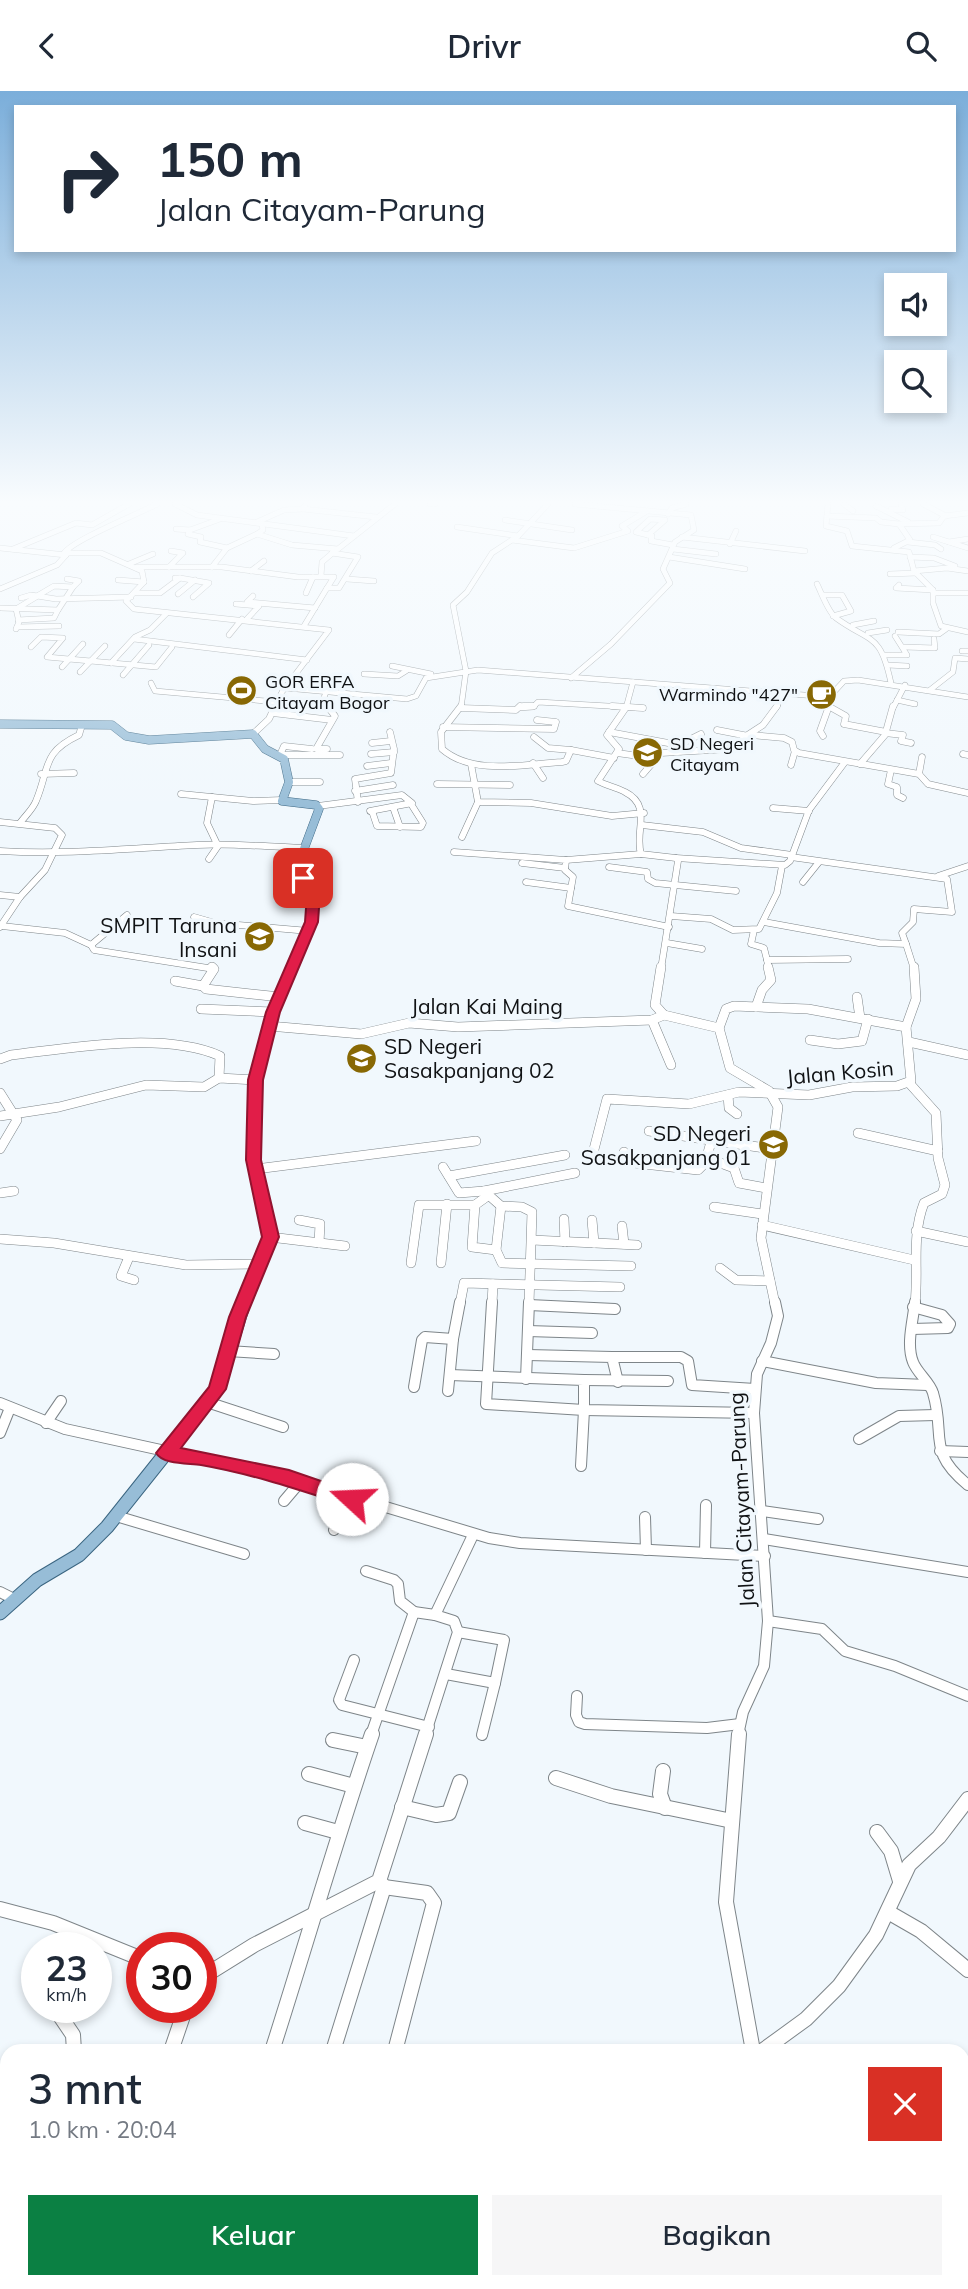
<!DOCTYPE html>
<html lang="id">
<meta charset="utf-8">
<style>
:root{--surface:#fff;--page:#f6f6f7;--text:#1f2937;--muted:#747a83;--accent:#0b8043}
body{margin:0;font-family:Mulish,sans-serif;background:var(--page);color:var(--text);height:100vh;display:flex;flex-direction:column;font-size:26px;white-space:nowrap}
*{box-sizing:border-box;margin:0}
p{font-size:23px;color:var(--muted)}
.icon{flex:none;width:38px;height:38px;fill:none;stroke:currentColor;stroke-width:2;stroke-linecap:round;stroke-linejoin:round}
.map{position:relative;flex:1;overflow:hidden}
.panel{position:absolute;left:0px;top:1953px;width:970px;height:245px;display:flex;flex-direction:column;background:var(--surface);border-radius:21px 21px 0 0;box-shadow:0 4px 10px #0003}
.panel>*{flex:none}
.top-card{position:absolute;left:14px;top:14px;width:942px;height:147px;border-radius:0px;box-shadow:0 4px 10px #0003;background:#fff;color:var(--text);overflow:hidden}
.controls{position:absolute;left:884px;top:182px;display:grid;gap:14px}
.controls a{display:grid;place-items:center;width:63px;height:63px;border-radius:0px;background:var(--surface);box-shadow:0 4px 10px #0003;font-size:35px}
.speed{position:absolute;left:21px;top:1841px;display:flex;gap:14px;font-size:35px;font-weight:700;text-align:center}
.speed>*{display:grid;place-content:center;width:91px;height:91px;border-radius:50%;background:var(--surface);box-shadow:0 4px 10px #0003;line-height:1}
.speed small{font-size:18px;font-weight:400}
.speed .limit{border:10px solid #d22;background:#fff;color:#111}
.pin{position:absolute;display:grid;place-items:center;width:60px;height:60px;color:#fff;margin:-30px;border-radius:14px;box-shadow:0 4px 10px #0006}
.me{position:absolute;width:77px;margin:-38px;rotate:290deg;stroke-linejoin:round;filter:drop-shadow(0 0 5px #0008)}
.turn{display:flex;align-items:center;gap:24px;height:147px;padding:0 28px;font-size:32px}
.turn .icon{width:91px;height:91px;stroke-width:2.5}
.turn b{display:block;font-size:49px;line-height:60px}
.round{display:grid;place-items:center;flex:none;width:74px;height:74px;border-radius:0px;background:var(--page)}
.headline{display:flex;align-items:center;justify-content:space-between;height:119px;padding:0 28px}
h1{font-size:42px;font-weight:600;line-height:52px}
.primary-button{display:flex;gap:14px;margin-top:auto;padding:14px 28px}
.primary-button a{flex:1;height:80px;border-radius:0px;background:var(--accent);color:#fff;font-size:28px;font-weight:600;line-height:80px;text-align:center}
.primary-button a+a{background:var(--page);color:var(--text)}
header{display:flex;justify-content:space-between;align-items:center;height:91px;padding:0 28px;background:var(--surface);font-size:32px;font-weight:600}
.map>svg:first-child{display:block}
</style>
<header><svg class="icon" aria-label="back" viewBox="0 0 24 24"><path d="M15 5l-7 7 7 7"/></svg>Drivr<svg class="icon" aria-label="search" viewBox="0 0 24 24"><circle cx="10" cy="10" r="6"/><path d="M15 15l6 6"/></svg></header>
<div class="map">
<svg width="968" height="2198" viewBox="0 0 968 2198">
<rect width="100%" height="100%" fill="#f1f8fd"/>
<path fill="#78a5c4" d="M968,2038v160h-31l-14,-7h39v-150z"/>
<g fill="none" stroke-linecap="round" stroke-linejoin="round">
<defs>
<g id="minor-far4">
<path d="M157,413c-21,11 -82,35 -93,49h37l41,18 2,11 -18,19 8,8 195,21 -47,62 -8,16"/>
<path d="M175,413l22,11 157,21"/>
<path d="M430,413h5"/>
<path d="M828,413l-2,22 21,5 5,15 57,6 5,19 19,19v13l8,23 27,6"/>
<path d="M844,413l9,7"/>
<path d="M923,413l23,12"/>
<path d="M876,415l32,16"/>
<path d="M303,418l73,8"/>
<path d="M891,418l12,1 -2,-5"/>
<path d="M668,423l4,-6 14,-4"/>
<path d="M827,425l49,2 5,4 18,2"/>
<path d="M650,428l15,1 -17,15 -12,-3z"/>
<path d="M505,429l67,10"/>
<path d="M257,431l27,-12 19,-1 2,-3"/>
<path d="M262,434l1,5 -6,4 35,11 46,4 57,-45"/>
<path d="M457,436l61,9"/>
<path d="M176,438l14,1 30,-11"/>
<path d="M190,439l-2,4 13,3 -1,5 27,6"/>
<path d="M648,444l4,1 -1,5 22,4"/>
<path d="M682,446l123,14"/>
<path d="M933,446l35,11"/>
<path d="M512,449l62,8 54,-17 -6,-5 25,-15"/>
<path d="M908,451l27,3 6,4"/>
<path d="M949,451l19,-3"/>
<path d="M730,453l6,-13"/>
<path d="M0,457l66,7"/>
<path d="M894,457l16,-8 -11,-16 40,-1 5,-7 24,-3"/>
<path d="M13,458l63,-26 16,2 37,-21"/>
<path d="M673,458l43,5"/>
<path d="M669,466l76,12"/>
<path d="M910,466l24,1 21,8"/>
<path d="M129,473l24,-10"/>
<path d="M137,476h85l76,10h36l-7,11"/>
<path d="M169,476l14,-14 -12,-2"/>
<path d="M212,476l15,-19 30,-14"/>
<path d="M251,480l13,-10"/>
<path d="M914,480l33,-3 21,3"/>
<path d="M890,483l26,-1"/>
<path d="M321,485l1,-14 14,-12"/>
<path d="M180,487l29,5 -16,14"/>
<path d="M347,488l27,2"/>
<path d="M118,489l26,2"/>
<path d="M817,493c5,10 11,28 19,34 36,26 44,14 55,65"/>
<path d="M899,494l-3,3 37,2"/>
<path d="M0,498l57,-24 9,-10"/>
<path d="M135,502h25l20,-15h-5"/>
<path d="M306,502l7,-16"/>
<path d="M934,502h34"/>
<path d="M178,503l17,-14"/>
<path d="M823,504h19l9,16 -18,5"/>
<path d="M37,505l17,-10 19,1 6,-6 -12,-2"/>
<path d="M253,505l-6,6 68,6"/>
<path d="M21,507l10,-3 25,4 75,-2"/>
<path d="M236,513l23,2 -13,14"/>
<path d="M1,517l57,2 15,-23"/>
<path d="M18,529l36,-2 4,-8"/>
<path d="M853,534l21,-4"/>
<path d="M304,535l23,-38h12l19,-31 -26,-4"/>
<path d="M17,536l42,-1"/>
<path d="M16,538l3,-7 -3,-13 20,-12"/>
<path d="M898,541l41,2 7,-5"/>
<path d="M868,542l19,-3"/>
<path d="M229,544l13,-16"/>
<path d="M134,548l173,21"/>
<path d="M31,556l10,-10 22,1 -16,19 109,10 16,-20"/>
<path d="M904,556l31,1 -1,-9"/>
<path d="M962,560h6"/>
<path d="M884,564h23l-12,-19"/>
<path d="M111,572l24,-26 15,-7 16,-16"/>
<path d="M888,574l19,1"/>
<path d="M392,575l39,8"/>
<path d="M62,576l21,-23"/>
<path d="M80,581l25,-26"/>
<path d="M364,583l34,2 8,-5"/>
<path d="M123,584l26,-30"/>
<path d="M571,587l40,-34 59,-61 -7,-14 12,-27 19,-12 -3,-15 -116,-11"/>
<path d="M151,592l4,8 122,11"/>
<path d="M286,597l121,11 9,-3 10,-18 52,-8 339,26 15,-2 12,-13 14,-1 110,17"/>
<path d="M930,599l23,-18 2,-14 13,1"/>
<path d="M326,601l-4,11 7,5"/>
<path d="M897,609l18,4"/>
<path d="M461,617l5,-37 -13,-66 14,-13 25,-39 26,-17 30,-32"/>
<path d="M518,617l15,-1 5,-5 105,6"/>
<path d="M626,617l7,-26"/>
<path d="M776,617l7,-15"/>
<path d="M829,617l1,-4"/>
<path d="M893,617l12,-23"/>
</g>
<g id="minor-far3">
<path d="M327,615l8,10 -19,33h11"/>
<path d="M461,615l-20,26 1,17c31,27 82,15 120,13l4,-1 5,-11 43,8"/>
<path d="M523,615h11"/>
<path d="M612,615l31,2"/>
<path d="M627,615l-20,29 12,14 -21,32c9,5 18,6 27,11 28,14 9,39 16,62l35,4 2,3 -17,108"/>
<path d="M830,616l16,9 -2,8 42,8"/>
<path d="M461,617l55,2 4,-4"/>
<path d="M273,622l59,7"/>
<path d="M443,636l111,2 2,-7 -19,-2"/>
<path d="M717,639l31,6"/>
<path d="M609,641l70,13 22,-11"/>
<path d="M885,642l18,2 -2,6 10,2"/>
<path d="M253,643l16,-15 6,-13"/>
<path d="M752,644l32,3 8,4 2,8 5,3 120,21 9,10 40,9"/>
<path d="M823,645l-3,-5 9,-25"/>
<path d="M534,646l14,11 23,2"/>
<path d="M372,652l19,-2"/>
<path d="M617,662l29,4"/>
<path d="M371,663l23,-2"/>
<path d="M963,663l5,1"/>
<path d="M278,664h62"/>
<path d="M280,664l4,-9 28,3"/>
<path d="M533,672l10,15"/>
<path d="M471,673l7,38 53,1 81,13 32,-3"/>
<path d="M860,673l25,-29 8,-29"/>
<path d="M791,674l4,-14"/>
<path d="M367,675l24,-3"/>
<path d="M891,679l-3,14 9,3v8l6,3"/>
<path d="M41,683l33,-1"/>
<path d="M643,683l18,-21 84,-5 -2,-10 20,-13 14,-19"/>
<path d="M919,683l3,-17"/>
<path d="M289,691h31"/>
<path d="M437,693l73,1"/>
<path d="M355,700l38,-6"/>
<path d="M181,703l72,7 29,-1"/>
<path d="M358,711l-3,-23 36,-6 3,-24 -4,-17"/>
<path d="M318,715l84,-11 10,8 -42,8"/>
<path d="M393,716l7,20"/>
<path d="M773,717l36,3"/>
<path d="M372,720l5,15 44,1 2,-4 -12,-19"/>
<path d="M0,731l55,6 7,7 -17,35 -25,27 -20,30"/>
<path d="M20,732c5,-7 13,-14 16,-22 14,-33 5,-48 43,-66l3,-10"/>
<path d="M642,734l61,7 38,16 51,7"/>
<path d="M462,746l16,-35"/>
<path d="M0,760c66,4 131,-3 197,-6 35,-2 72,2 107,3"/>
<path d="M454,761l112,8 -1,10 8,7 -5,29 101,21"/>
<path d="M791,766l156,22 5,33 -38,-3 -1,13 -11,11 4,11"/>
<path d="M676,767l109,7 5,-4 19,-51 36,-48"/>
<path d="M209,768l9,-13 -11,-23 5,-26"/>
<path d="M566,769l75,-6"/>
<path d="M522,772l43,5"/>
<path d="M609,776l38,5 1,7 7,4 81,8"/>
<path d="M938,785l30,-10"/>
<path d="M526,791l45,6"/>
<path d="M803,791l16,-20"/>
<path d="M277,794l28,-3"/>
<path d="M0,804l20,2"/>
<path d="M127,824l-36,30 3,5 120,19"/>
<path d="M671,825l40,3 22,11 26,-1 18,-36 5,-27"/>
<path d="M194,826l21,6 94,8"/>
<path d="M764,831l115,21 27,1 8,25"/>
<path d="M2,835l63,7 26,12"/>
<path d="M754,839l-3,14 13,4 3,12"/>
<path d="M667,852l35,6"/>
<path d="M769,878l-2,-9 81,-1"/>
</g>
<g id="minor-far2">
<path d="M212,876l2,2 -11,17 3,3 74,8"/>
<path d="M661,876l-6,38 9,10 55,13 11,40 39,23 9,16 -17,131 14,66"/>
<path d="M175,890l28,5"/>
<path d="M857,906l3,21"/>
<path d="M756,916l6,-17 9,-10 -3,-13"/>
<path d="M201,918l72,3"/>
<path d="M652,929l19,45"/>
<path d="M269,935l92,8 48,-11 49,4 194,-7 12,-5"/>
<path d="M906,936l10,-28 -2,-32"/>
<path d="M810,949l28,4 24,-3 6,-22"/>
<path d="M909,951l59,13"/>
<path d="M0,968l11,-4c60,-7 153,-24 209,1l-1,22"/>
<path d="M910,993l26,29 2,45 7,27 -3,9 -18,9c-13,34 -5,66 -9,101"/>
<path d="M0,1002l17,27 -17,29"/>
<path d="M728,1004l1,13 8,6"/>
<path d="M0,1025l59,-9 87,-22 58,2 15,-9 37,2"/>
<path d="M649,1040l123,18"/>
<path d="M858,1042l80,18"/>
<path d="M624,1061l11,11 63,7 7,-7 6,-21"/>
<path d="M592,1066l15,-58 82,5 50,-12 70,3 43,-8 45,-1 14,-5 -5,-54 -98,-18 -74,-3 -8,3 -7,19"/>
<path d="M707,1067l27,10 5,15 27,5"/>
<path d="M443,1076l16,26 25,-2 17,15 21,1 10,5 -3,92"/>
<path d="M256,1078l220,-28"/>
<path d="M449,1085l116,-21"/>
<path d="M484,1100l91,-18"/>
<path d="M0,1102l14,-2"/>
<path d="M475,1114l-3,42 24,3"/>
<path d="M501,1115l-5,44 6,13 129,3"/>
<path d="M714,1116l48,7"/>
<path d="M564,1128l1,23"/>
<path d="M299,1129l21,4 -1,19"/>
<path d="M592,1129l2,23"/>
<path d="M762,1134l152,35"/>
<path d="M622,1135l2,18"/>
<path d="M916,1140l52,11"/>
<path d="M270,1146l75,9"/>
<path d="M0,1148l54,4 132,22 74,-1"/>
<path d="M532,1149l105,5"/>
<path d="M129,1166l-8,19 13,4"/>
<path d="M411,1172l8,-58h56l14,-10"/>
<path d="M441,1172l6,-59"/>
<path d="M720,1177l16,12 34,1"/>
<path d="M460,1213l4,-21 156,4"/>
<path d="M492,1213l1,-20"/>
</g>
<g id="minor-far1">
<path d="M492,1211l-6,102 98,6 -3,56"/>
<path d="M915,1211c-2,19 -9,42 -2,60 4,11 17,20 20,31 13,43 -7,58 35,92"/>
<path d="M529,1214l86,4"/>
<path d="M912,1238l36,-1 2,-4 -8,-9 -29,-8"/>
<path d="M528,1240l64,2"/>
<path d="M228,1260l46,3"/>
<path d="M528,1264l84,2 6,25"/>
<path d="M612,1266h69l7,4 4,24 63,4"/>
<path d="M762,1270l114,22 51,2"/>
<path d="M450,1284l134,5v30l170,3"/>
<path d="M526,1288l3,-77"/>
<path d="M584,1289l84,1"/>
<path d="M414,1296l8,-47 3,-3 28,2 7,-37"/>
<path d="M448,1300l5,-52"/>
<path d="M207,1311l76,25"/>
<path d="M0,1312l65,26 224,49 200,60 31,5 245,13"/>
<path d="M46,1332l15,-22"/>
<path d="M0,1342l10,-25"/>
<path d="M859,1348l40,-23 36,-1"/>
<path d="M940,1360l28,1"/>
<path d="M284,1410l17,-20"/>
<path d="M762,1420l56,8"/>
<path d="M116,1425l128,38"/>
<path d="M645,1426l1,33"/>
<path d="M334,1439l18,-31"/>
<path d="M764,1448l204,33"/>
<path d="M705,1462l1,-48"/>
<path d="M366,1480l28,9 4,4 2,17 14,11"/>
<path d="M0,1501l14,7"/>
<path d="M768,1530l54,8 23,22 50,15 73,30"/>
<path d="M354,1569l-15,40 3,5 87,22"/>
<path d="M446,1583l49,9 9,-43 -46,-8"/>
<path d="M577,1605l-1,19 3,7 6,2 122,4 33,-4"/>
<path d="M371,1644l43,-123 21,3"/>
<path d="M425,1644l33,-103 -4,-11 -19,-6 38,-80"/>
<path d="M482,1644l13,-52"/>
<path d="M738,1644l5,-23 21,-46 4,-45 -14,-208 3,-39 14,-31 7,-27 -3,-14"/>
</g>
<g id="minor">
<path d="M739,1643l-13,168 27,149"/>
<path d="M333,1649l34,7"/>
<path d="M663,1680l-3,23 5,14"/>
<path d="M309,1683l45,12"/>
<path d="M556,1687l55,18 121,25"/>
<path d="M402,1716l34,8 13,-2 11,-31"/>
<path d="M305,1732l33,9"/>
<path d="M877,1741l14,19 9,30"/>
<path d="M384,1796l43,6 7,10 -39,148"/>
<path d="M0,1818l53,14 89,36"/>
<path d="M888,1821l33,19 47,39"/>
<path d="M201,1887l53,-33 125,-64 47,-147"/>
<path d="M54,1916l19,28 1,16"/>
<path d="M171,1960l15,-44"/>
<path d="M272,1960c34,-106 64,-212 100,-317"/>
<path d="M333,1960l51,-164 -3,-4"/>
<path d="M762,1960l44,-32 33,-33 37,-51 33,-70 30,-28 29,-38"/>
<path d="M0,2139l7,-17"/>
<path d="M0,2188l8,10"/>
<path d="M720,2191l12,7"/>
<path d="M83,2198l2,-7"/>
<path d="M191,2198l2,-7"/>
<path d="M259,2198l2,-7"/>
<path d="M455,2198l3,-7"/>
<path d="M677,2198l6,-7"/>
</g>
<path id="major-far2" d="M0,633l112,1 14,11 23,4 104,-6 12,15 19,10 5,23 -7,19 34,4 3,4 -21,56 15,29v20l-20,55"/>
<path id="major-far1" d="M243,1213l27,-67 -17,-77 1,-65 19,-83 20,-45"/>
<path id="major" d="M0,1522l37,-33 42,-25 28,-28 110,-138 27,-87"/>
</defs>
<use href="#minor-far4" stroke="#7e8589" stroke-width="6"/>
<use href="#minor-far3" stroke="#7e8589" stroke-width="7"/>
<use href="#minor-far2" stroke="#7e8589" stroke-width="10"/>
<use href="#minor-far1" stroke="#7e8589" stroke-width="12"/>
<use href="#minor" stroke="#7e8589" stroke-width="16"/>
<use href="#major-far2" stroke="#3a6581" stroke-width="9"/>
<use href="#major-far1" stroke="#3a6581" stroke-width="11"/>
<use href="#major" stroke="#3a6581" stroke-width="15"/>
<use href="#minor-far4" stroke="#fff" stroke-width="5"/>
<use href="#minor-far3" stroke="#fff" stroke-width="6"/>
<use href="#minor-far2" stroke="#fff" stroke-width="9"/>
<use href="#minor-far1" stroke="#fff" stroke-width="10"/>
<use href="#minor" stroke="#fff" stroke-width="14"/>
<use href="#major-far2" stroke="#97bdd7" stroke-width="8"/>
<use href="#major-far1" stroke="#97bdd7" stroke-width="10"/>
<use href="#major" stroke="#97bdd7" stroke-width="13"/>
</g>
<linearGradient id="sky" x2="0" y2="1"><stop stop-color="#7baeda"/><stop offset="0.57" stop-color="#f9fcfe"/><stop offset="1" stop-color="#f9fcfe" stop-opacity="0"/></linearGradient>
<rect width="968" height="721" fill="url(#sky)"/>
<path fill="#e11d48" stroke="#92132f" stroke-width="2" d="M303,783l4,1 13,19 -2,28 -38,90 -17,68 -2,80 18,77 -33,80 -20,72 -45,59 108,22 70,24 3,5 -3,6 -7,2c-50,-16 -99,-33 -151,-42 -12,-2 -38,0 -45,-12l53,-66 20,-70 33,-80 -16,-77 2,-80 18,-68 39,-90 2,-28 -11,-16z"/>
<defs>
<symbol id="stadium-disc" viewBox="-11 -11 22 22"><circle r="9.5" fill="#886804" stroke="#f1f8fd"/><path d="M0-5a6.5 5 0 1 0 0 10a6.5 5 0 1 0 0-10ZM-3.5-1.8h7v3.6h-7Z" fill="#fff"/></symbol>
<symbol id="cafe-disc" viewBox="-11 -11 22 22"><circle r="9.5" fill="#886804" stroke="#f1f8fd"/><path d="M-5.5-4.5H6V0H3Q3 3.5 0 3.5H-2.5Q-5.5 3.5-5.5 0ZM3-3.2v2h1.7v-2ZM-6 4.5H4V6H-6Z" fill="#fff"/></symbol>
<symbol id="school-disc" viewBox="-11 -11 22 22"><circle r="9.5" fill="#886804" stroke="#f1f8fd"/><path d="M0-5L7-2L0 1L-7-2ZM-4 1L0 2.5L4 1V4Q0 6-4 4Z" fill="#fff"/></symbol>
</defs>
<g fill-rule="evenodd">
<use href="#stadium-disc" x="224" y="582" width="35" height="35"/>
<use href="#cafe-disc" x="804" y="586" width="35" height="35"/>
<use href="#school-disc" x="630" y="644" width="35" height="35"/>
<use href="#school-disc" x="242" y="828" width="35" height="35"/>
<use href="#school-disc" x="344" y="950" width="35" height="35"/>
<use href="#school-disc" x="756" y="1036" width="35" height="35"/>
</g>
<g text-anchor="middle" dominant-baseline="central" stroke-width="7" stroke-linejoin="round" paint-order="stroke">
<g font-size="18" fill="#101214" stroke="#f1f8fd" text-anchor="start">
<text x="265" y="590">GOR ERFA<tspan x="265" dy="21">Citayam Bogor</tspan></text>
<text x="798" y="603" text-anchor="end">Warmindo "427"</text>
<text x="670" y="652">SD Negeri<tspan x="670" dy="21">Citayam</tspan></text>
</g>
<g font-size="21" fill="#101214" stroke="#f1f8fd" text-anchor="end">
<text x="237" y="834">SMPIT Taruna<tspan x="237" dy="24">Insani</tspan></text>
<text x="384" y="955" text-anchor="start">SD Negeri<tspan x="384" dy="24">Sasakpanjang 02</tspan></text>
<text x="751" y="1042">SD Negeri<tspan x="751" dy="24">Sasakpanjang 01</tspan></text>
</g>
<g font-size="21" fill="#101214" stroke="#f1f8fd">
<text x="487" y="915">Jalan Kai Maing</text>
<text transform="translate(840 981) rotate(-5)">Jalan Kosin</text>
<text transform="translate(741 1409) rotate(-93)">Jalan Citayam-Parung</text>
</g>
</g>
</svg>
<div class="controls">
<a><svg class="icon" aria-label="sound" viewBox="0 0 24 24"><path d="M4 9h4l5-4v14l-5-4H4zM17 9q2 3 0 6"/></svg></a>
<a><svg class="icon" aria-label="search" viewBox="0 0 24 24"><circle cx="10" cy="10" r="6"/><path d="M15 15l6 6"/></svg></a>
</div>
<div class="speed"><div>23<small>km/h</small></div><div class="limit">30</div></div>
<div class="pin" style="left:303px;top:787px;background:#d93025"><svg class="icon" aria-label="arrive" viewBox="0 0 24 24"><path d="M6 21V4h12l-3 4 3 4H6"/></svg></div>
<svg class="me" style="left:352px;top:1408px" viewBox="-20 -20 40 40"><circle r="19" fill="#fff"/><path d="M0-13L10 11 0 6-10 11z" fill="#e11d48"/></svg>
<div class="top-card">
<div class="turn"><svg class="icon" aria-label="right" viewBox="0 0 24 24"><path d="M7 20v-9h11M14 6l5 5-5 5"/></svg><div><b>150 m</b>Jalan Citayam-Parung</div></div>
</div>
<section class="panel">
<div class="headline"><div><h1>3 mnt</h1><p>1.0 km · 20:04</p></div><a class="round" style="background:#d93025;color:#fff"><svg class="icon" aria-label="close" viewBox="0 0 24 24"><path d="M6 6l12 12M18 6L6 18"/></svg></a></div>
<div class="primary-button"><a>Keluar</a><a>Bagikan</a></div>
</section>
</div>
